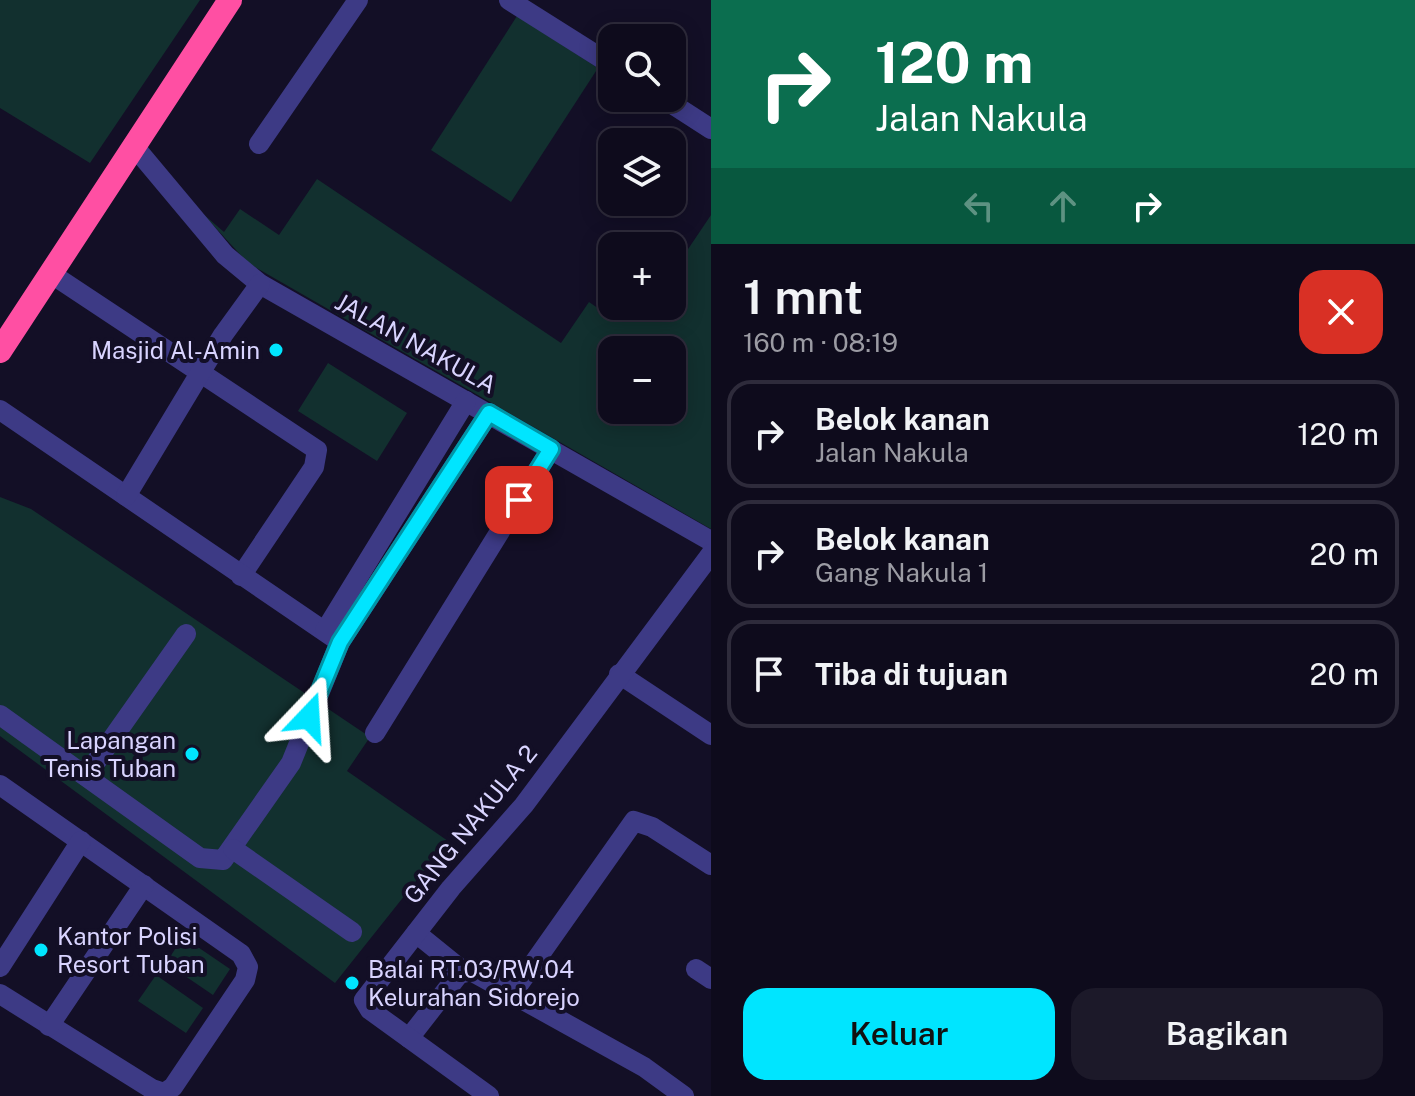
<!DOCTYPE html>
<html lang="id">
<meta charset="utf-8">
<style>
:root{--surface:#0e0b1c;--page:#1c1929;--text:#f1f3f6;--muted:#9b9ba3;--line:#2e2b3b;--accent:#00e5ff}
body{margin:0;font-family:"Public Sans",sans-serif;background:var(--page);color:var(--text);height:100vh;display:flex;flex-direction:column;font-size:30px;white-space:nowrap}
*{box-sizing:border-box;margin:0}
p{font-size:26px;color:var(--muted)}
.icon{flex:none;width:44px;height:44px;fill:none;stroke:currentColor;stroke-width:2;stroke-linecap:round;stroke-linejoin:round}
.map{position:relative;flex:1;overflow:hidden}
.panel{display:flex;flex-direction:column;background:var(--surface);width:704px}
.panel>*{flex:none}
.top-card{background:#0b6e4f;color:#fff;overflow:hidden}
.fabs{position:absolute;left:598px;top:24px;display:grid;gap:16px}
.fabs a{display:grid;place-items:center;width:88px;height:88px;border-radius:16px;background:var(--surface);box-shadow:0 4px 20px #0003,0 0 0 2px var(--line);font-size:40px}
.pin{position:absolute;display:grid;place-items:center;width:68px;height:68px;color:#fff;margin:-34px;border-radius:16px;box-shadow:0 4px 12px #0006}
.me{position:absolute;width:88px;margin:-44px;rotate:20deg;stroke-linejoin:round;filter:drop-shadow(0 0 6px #0008)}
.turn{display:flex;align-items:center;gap:28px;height:168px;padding:0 32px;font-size:36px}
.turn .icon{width:104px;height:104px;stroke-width:2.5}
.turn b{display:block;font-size:56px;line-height:68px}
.lanes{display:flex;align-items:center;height:76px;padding:0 32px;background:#0003;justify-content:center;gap:40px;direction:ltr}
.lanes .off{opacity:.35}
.round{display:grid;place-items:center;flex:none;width:84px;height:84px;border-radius:24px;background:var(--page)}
.summary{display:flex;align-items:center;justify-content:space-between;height:136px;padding:0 32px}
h1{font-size:48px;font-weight:600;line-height:60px}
.cta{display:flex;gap:16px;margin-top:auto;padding:16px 32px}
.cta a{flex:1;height:92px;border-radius:24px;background:var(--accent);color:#111;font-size:32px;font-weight:600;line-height:92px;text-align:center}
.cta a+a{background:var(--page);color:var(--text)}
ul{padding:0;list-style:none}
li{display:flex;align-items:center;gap:24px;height:108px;margin:0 16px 12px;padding:0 16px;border:4px solid var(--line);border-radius:24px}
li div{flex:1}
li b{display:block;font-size:30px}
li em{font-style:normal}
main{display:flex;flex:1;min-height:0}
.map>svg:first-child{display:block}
</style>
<main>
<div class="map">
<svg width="711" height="1096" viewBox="0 0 711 1096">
<rect width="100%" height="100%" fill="#130f26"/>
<g fill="#12302f" fill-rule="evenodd">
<path d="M0,0h200l-110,163 -90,-55z"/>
<path d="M517,16l81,52 -87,134 -80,-52z"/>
<path d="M317,179l244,164 28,-41 29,20 11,-16h43v-33l39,-58v314l-463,-266 -46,-50 22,19 16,-23 39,26zM612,350h60v60h-60z"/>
<path d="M328,363l79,50 -30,48 -79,-50z"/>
<path d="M0,497l31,12 339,228 -23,34 101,70 -113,142 -335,-247z"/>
<path d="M183,937l47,32 -17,26 -47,-32z"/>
<path d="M156,975l47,33 -17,25 -48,-32z"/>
</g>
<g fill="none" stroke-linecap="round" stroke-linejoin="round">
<g stroke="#3d3a85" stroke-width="20">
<path d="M509,0l103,65"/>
<path d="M663,98l48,31"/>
<path d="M259,144l99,-144"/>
<path d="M133,145l92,110 35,29 451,257"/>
<path d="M50,273l267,177 -3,17 -73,109"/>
<path d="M0,410l340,232"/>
<path d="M126,496l97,-161 37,-51"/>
<path d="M325,631l141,-230"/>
<path d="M619,674l92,61"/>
<path d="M0,715l200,143 23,2 68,-97 49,-121 149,-229"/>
<path d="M375,733l176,-284"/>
<path d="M86,776l100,-142"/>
<path d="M0,785l241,169 7,13 -3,13 -72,107 -9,6 -12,-4 -152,-95"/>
<path d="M233,849l119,83"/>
<path d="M416,933l47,38"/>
<path d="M0,967l81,-126"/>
<path d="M696,969l15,10"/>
<path d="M512,994l122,-173 18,6 59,38"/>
<path d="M49,1026l95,-141"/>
<path d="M409,1038l50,-64 12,-3 173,96 40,29"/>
<path d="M489,1096l-119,-86 -6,-10 87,-112 73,-83 187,-251"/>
</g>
<path stroke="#ff4fa3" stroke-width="24" d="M0,351l230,-351"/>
</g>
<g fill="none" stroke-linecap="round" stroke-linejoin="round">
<defs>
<path id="route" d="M309,717l31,-75 149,-229 62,36 -32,51"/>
</defs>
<use href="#route" stroke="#0095a6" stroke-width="20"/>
<use href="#route" stroke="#00e5ff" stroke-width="14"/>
</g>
<g fill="#00e5ff" stroke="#130f26" stroke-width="3">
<circle cx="276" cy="350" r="8"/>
<circle cx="192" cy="754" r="8"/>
<circle cx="41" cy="950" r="8"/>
<circle cx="352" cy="983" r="8"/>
</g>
<g text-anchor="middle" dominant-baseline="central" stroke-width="8" stroke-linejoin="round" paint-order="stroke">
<g font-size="24" fill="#d9d4ff" stroke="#130f26">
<text transform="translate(416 343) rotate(29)">JALAN NAKULA</text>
<text transform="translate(470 824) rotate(-51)">GANG NAKULA 2</text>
</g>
<g font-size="24" fill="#d9d4ff" stroke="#130f26" text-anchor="end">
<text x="260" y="350">Masjid Al-Amin</text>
<text x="176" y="740">Lapangan<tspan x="176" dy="28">Tenis Tuban</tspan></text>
<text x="57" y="936" text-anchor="start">Kantor Polisi<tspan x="57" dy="28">Resort Tuban</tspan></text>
<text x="368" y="969" text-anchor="start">Balai RT.03/RW.04<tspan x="368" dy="28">Kelurahan Sidorejo</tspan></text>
</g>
</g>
</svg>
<div class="fabs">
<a><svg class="icon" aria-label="search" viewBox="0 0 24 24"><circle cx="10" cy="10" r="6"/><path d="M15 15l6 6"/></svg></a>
<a><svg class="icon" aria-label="layers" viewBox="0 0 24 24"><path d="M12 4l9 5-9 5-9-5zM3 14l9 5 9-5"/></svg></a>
<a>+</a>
<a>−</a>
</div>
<div class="pin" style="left:519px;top:500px;background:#d93025"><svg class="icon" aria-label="arrive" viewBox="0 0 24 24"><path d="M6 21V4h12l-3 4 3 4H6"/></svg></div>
<svg class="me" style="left:309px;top:717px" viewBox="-20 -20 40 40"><path d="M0-17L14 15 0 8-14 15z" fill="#00e5ff" stroke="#fff" stroke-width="4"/></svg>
</div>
<section class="panel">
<div class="top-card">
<div class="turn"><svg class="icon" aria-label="right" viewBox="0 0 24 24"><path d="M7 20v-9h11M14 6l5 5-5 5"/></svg><div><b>120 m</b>Jalan Nakula</div></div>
<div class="lanes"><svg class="icon off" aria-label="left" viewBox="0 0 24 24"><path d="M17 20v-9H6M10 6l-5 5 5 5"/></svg><svg class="icon off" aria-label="ahead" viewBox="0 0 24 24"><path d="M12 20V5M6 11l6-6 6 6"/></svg><svg class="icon" aria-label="right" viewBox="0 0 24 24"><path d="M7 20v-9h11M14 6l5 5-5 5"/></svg></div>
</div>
<div class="summary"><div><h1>1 mnt</h1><p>160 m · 08:19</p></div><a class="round" style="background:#d93025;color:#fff"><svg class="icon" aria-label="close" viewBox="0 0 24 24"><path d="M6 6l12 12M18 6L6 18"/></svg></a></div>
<ul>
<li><svg class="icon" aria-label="right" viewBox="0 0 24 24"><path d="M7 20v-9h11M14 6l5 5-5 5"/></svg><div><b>Belok kanan</b><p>Jalan Nakula</p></div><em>120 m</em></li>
<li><svg class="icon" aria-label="right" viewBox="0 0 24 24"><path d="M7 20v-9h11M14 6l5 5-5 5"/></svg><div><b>Belok kanan</b><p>Gang Nakula 1</p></div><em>20 m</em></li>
<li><svg class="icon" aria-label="arrive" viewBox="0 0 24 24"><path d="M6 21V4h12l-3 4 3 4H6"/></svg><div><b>Tiba di tujuan</b></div><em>20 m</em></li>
</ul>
<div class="cta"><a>Keluar</a><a>Bagikan</a></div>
</section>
</main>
